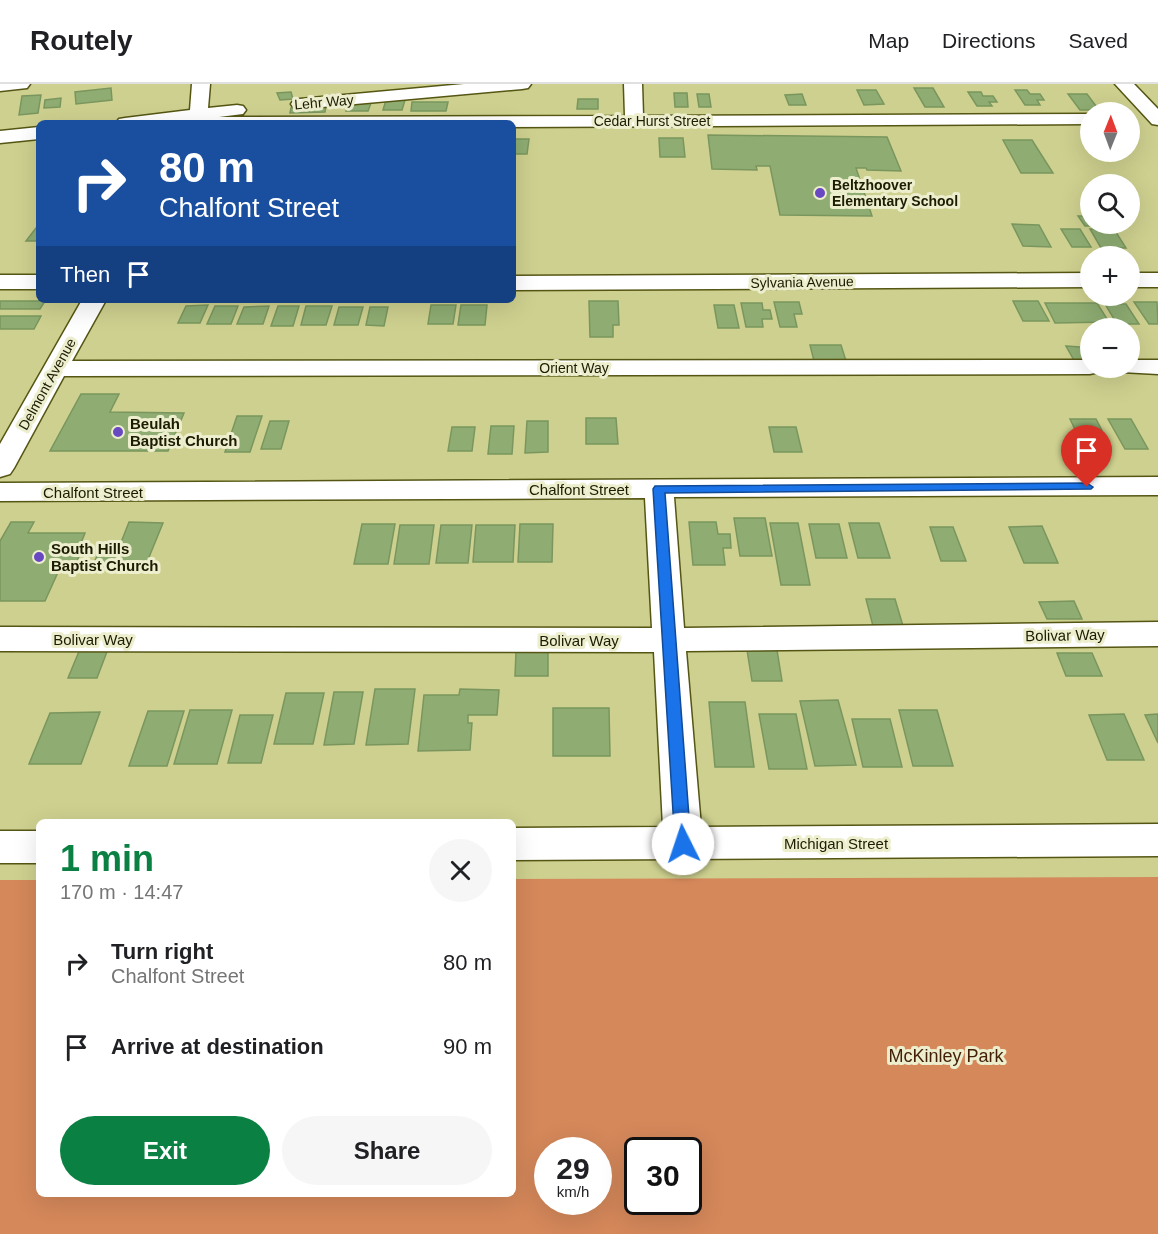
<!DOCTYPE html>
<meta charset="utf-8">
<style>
:root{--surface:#fff;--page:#f6f6f6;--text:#202124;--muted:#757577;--line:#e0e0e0;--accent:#0b8043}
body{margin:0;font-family:Arial,sans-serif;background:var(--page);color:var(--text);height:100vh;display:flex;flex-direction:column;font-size:22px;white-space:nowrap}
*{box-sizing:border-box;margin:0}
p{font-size:20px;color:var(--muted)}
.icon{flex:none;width:33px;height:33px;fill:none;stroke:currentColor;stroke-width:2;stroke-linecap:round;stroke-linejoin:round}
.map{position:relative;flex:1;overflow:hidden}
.sheet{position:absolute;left:36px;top:735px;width:480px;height:378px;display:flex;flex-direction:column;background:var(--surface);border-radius:9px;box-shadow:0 6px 24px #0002}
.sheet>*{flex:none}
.hud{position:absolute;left:36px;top:36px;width:480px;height:183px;border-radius:9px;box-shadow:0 6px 24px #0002;background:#1a4fa0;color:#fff;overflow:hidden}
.needle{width:39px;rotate:1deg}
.tools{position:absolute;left:1080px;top:18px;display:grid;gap:12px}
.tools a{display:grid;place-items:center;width:60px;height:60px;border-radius:50%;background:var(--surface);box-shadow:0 6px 24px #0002;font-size:30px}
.speed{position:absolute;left:534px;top:1053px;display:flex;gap:12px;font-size:30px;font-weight:700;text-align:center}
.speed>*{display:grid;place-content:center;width:78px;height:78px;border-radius:50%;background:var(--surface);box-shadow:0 6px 24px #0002;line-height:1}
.speed small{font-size:15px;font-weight:400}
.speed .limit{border:3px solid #111;border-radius:9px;background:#fff;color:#111}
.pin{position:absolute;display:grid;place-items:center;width:51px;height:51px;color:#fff;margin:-62px -26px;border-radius:50% 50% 50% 0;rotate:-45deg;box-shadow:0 0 6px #0007}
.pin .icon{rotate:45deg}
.me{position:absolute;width:66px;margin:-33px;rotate:356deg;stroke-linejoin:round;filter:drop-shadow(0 0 4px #0008)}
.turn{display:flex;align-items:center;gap:21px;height:126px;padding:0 24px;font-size:27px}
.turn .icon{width:78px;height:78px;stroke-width:2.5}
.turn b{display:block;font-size:42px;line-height:51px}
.then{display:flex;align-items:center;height:57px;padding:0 24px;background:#0003;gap:12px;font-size:22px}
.round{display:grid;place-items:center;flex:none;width:63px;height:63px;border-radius:32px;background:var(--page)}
.summary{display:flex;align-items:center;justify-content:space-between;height:102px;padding:0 24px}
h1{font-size:36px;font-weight:700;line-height:45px;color:var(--accent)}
.action{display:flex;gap:12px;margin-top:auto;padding:12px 24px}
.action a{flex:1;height:69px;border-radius:36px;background:var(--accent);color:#fff;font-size:24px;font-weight:700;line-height:69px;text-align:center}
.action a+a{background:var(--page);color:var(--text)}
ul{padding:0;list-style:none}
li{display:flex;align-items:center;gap:18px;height:84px;padding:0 24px}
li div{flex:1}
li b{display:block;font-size:22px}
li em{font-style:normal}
header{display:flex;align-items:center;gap:36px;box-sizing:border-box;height:84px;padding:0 30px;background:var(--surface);border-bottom:2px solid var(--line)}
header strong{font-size:28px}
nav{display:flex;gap:33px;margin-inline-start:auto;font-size:21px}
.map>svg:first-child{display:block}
</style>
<header>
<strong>Routely</strong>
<nav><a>Map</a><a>Directions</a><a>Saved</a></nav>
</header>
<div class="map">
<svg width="1158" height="1150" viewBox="0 0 1158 1150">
<rect width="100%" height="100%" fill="#cdd08e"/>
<path fill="#d5885a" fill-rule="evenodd" d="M1158,793v357h-1158v-354h39v314h474v-315zM548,1066h50v52h-50zM638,1066h50v52h-50z"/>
<g fill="#8fad73" stroke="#7a965e" stroke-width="1.5">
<path d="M111,4l1,12 -36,4 -1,-12z"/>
<path d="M914,4h19l11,19h-19z"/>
<path d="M857,6h19l8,14 -20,1z"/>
<path d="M1015,6h12l3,4h10l4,6h-7l3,5h-15z"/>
<path d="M291,8l2,7 -13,1 -3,-7z"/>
<path d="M968,8h13l2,4h10l4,6h-8l3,4h-15z"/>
<path d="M674,9h13l1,14h-13z"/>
<path d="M697,10h12l2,13h-12z"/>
<path d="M802,10l4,11h-17l-4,-10z"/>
<path d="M1068,10h19l12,16h-19z"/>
<path d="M41,11l-3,18 -19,2 3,-19z"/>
<path d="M61,14l-1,9 -16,1 1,-8z"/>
<path d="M578,15h20v10h-21z"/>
<path d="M386,16h19l-3,10h-19z"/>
<path d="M412,18h36l-2,9h-35z"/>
<path d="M349,19h22l-3,8h-22z"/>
<path d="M326,21l-1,7 -35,1 1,-5z"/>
<path d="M708,51l179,2 14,34 -34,-1 -1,-2h-10l16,48 -92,-1 -10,-49h-14l1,4 -45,-1z"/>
<path d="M659,54h24l2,19h-25z"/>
<path d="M513,55h16l-2,15h-14z"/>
<path d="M1003,56h29l21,33h-32z"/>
<path d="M1078,132h12v8l8,2h-13z"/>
<path d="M1012,140l27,1 12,22 -28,-1z"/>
<path d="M36,144h3v13h-13z"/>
<path d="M1061,145h19l11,18h-19z"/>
<path d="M1090,145h24l12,19h-25z"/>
<path d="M0,217h45l-5,8h-40z"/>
<path d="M589,217h29l1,24h-6v12h-23z"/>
<path d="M1013,217h25l11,20h-26z"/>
<path d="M774,218h25l3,12h-8l3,13h-17z"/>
<path d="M1134,218h23l1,22h-9z"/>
<path d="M741,219h21l1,7h7l2,9h-10l1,8h-17z"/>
<path d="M1045,219h52l12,19 -54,1z"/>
<path d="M1105,220h21l13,20h-22z"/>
<path d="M208,221l-8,18h-22l8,-17z"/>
<path d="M431,221h25l-3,19h-25z"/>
<path d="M461,221h26l-2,20h-27z"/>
<path d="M714,221h20l5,23h-21z"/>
<path d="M215,222h23l-7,18h-24z"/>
<path d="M269,222l-6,18h-26l7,-17z"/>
<path d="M278,222h21l-6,20h-22z"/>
<path d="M306,222h26l-6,19h-25z"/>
<path d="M339,223h24l-5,18h-24z"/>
<path d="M370,223h18l-4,19 -18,-1z"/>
<path d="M0,232h41l-7,13h-34z"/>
<path d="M810,261h31l5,16h-32z"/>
<path d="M1066,262l14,1 9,15h-14z"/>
<path d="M81,310h38l-9,18 74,1 -16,38h-118z"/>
<path d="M237,332h25l-12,36h-25z"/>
<path d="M586,334h30l2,26h-32z"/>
<path d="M1070,335h26l15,29h-27z"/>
<path d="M1108,335h23l17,30h-23z"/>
<path d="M270,337h19l-8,28h-20z"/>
<path d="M527,337h21v31l-23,1z"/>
<path d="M491,342h23l-2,28h-24z"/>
<path d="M452,343h23l-3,24h-24z"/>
<path d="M769,343h27l6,25h-28z"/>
<path d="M734,434h31l7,38h-32z"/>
<path d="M11,438h23l-6,11h57l-4,10h4l-12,27h-14l-14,31h-45v-60z"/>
<path d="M129,438l34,1 -18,44h-53l10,-22h18z"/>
<path d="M689,438h27l2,12h12l1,14h-8l2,17h-32z"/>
<path d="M770,439h28l12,62h-29z"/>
<path d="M849,439h30l11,35h-32z"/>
<path d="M362,440h33l-7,40h-34z"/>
<path d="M520,440h33l-1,38h-34z"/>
<path d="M809,440h30l8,34h-31z"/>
<path d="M400,441h34l-5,39h-35z"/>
<path d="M441,441h31l-4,38h-32z"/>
<path d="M476,441h39l-2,37h-40z"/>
<path d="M1042,442l16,37h-34l-15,-36z"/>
<path d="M930,443h23l13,34h-25z"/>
<path d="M866,515h29l8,27h-30z"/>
<path d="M1074,517l8,18h-35l-8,-17z"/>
<path d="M80,565h28l-11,29h-29z"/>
<path d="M747,566h30l5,31h-30z"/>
<path d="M516,568h32v24h-33z"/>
<path d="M1057,569h35l10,23h-36z"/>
<path d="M375,605h40l-7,55 -42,1z"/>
<path d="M460,605l39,1 -2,25h-29v8h4l-2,27 -52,1 6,-56h35z"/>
<path d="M334,608h29l-9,52 -30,1z"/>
<path d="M286,609h38l-11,51h-39z"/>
<path d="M838,616l18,65 -41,1 -15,-65z"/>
<path d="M709,618h36l9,65h-39z"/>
<path d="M553,624h56l1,48h-57z"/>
<path d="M190,626h42l-15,54h-43z"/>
<path d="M899,626h38l16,56h-40z"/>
<path d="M148,627h36l-17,55h-38z"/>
<path d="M100,628l-19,52h-52l21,-51z"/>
<path d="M759,630h37l11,55h-38z"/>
<path d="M1124,630l20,46h-37l-18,-45z"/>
<path d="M1158,630v29l-13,-28z"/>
<path d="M240,631h33l-12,48h-33z"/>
<path d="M852,635h38l12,48h-39z"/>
</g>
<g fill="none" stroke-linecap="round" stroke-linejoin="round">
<defs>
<g id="minor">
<path d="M0,0h30l-3,4 -27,3z"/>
<path d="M192,0h18l-2,24 29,-3 6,1 3,4 -3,4 -24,3 406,-1 -1,-32h18l1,32 447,-2v10l-577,3v-4h-324v-2l-73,2 3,-4 6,-1 65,-8z"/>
<path d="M464,0h67l-3,4 -6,1 -222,20 -6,-1 -3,-4 3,-4 6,-1z"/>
<path d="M1115,0h19l24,25v16l-6,-1z"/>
<path d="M39,43v12l-39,4v-12z"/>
<path d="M1090,189v14l-577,3v-14z"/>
<rect x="1130" y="189" width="28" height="14"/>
<rect x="0" y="191" width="39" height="14"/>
<path d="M82,216h24l-34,61 1018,-1v8h12l-3,4 -9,2 -1026,2 -50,92 -4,6 -10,3v-33z"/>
<path d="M1130,276h28v14l-37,-2 -3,-4h12z"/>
<path d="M1158,393v18l-484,2 10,131 474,-6v24l-472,5 15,176 457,-3v32l-645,4v-32l150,-1 -9,-175 -654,-1v-24l652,1 -7,-130 -645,3v-18z"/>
<rect x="0" y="747" width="39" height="32"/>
</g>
</defs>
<use href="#minor" stroke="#555613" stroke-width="3"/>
<use href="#minor" fill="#fff" fill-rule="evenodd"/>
</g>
<path fill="#1a73e8" stroke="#114b97" stroke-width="1.5" d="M1087,399l6,4 -2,2 -426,4 26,351 -3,5 -5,2 -6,-2 -2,-5 -22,-355 2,-3z"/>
<g fill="#6849c2" stroke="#eceecd" stroke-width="2">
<circle cx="820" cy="109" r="6"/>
<circle cx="118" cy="348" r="6"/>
<circle cx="39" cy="473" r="6"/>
</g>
<g text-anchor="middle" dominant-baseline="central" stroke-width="6" stroke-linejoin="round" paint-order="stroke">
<g font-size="14" fill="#1c1c03" stroke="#eceecd">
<text transform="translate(324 18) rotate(-5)">Lehr Way</text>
<text x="652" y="37">Cedar Hurst Street</text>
<text transform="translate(802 198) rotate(-1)">Sylvania Avenue</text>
<text x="574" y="284">Orient Way</text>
<text transform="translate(47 300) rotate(-61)">Delmont Avenue</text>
</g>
<g font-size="14" font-weight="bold" fill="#1c1c03" stroke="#eceecd" text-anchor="start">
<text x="832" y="101">Beltzhoover<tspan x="832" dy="16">Elementary School</tspan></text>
</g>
<g font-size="15" font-weight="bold" fill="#1c1c03" stroke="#eceecd" text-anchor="start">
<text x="130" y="339">Beulah<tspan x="130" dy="17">Baptist Church</tspan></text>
<text x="51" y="464">South Hills<tspan x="51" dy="17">Baptist Church</tspan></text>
</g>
<g font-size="15" fill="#1c1c03" stroke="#eceecd">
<text x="579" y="405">Chalfont Street</text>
<text x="93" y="408">Chalfont Street</text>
<text transform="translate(1065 551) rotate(-1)">Bolivar Way</text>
<text x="93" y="555">Bolivar Way</text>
<text x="579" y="556">Bolivar Way</text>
<text x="836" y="759">Michigan Street</text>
</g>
<g font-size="18" fill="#431f08" stroke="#eceecd">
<text x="946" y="972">McKinley Park</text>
</g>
</g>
</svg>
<div class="tools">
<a><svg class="needle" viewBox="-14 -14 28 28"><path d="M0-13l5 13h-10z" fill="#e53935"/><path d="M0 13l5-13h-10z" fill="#757577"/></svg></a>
<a><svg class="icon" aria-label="search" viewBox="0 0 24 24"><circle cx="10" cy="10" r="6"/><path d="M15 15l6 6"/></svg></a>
<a>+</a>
<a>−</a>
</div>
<div class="speed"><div>29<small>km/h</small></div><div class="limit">30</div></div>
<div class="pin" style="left:1087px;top:403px;background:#d93025"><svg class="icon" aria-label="arrive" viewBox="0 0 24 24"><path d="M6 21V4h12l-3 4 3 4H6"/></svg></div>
<svg class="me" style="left:683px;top:760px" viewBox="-20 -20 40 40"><circle r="19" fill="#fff"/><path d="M0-13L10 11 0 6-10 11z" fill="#1a73e8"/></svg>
<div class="hud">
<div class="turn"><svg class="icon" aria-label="right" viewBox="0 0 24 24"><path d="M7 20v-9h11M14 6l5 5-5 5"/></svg><div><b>80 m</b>Chalfont Street</div></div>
<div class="then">Then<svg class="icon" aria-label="arrive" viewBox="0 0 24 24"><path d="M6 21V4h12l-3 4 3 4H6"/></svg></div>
</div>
<section class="sheet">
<div class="summary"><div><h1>1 min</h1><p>170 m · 14:47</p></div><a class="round"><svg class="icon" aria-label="close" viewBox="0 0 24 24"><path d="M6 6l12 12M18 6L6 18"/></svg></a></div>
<ul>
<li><svg class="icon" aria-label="right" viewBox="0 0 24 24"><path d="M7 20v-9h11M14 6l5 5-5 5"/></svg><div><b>Turn right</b><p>Chalfont Street</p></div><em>80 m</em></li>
<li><svg class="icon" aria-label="arrive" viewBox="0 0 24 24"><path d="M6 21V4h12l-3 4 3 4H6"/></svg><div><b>Arrive at destination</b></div><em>90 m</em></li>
</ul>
<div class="action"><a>Exit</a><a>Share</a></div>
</section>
</div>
